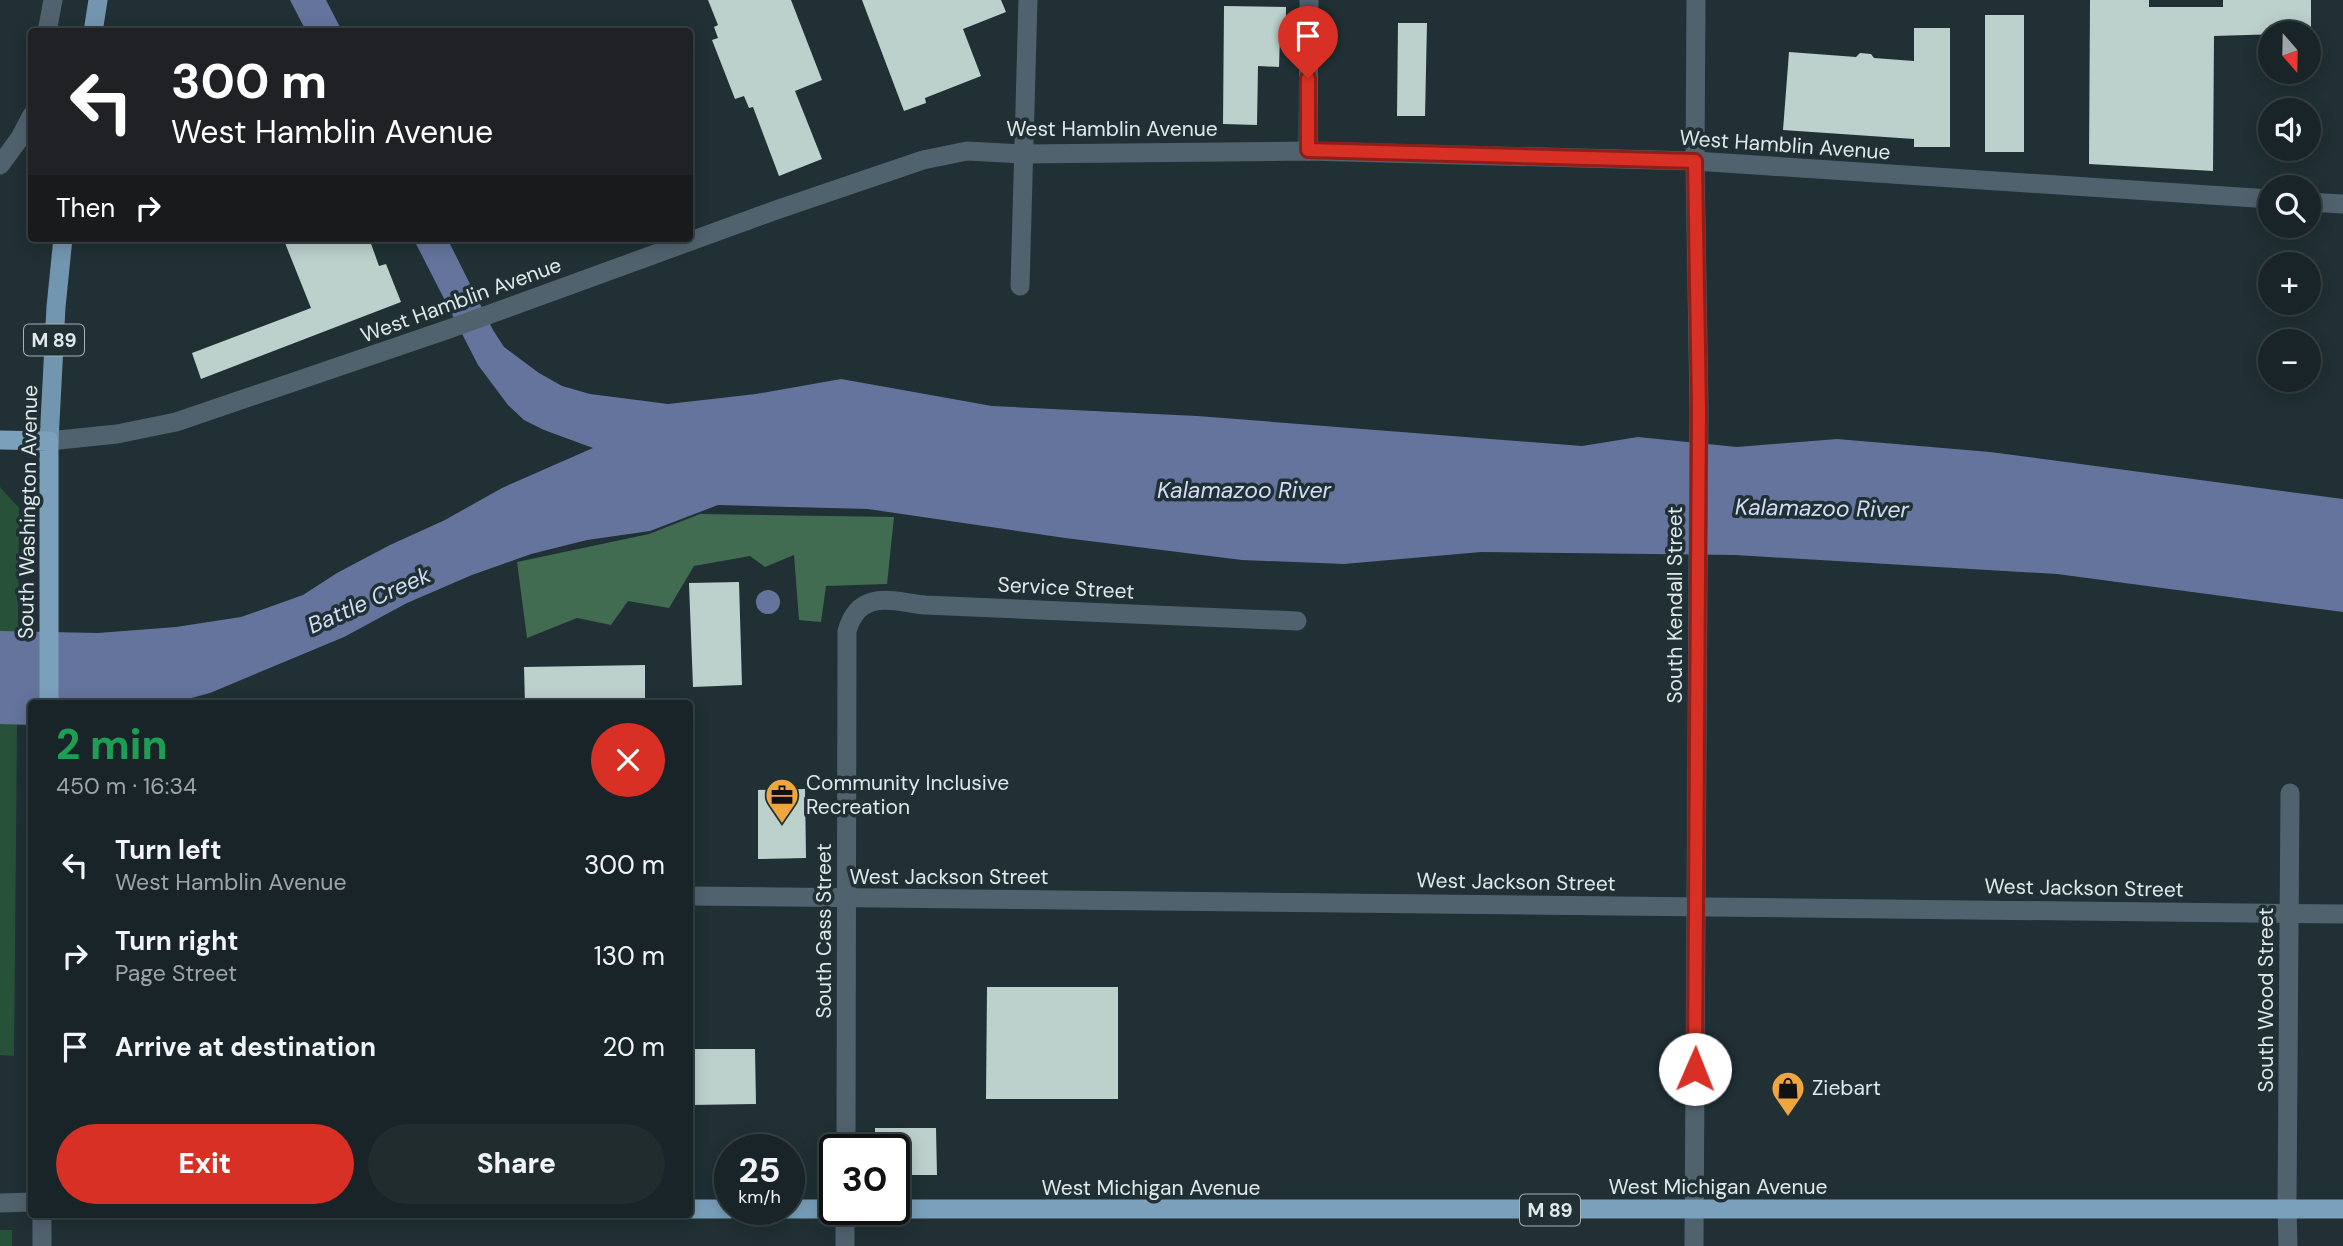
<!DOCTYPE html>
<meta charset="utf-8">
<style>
:root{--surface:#182427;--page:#212c2f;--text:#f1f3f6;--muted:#9fa4a7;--line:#364144;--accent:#d93025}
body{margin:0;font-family:"DM Sans",sans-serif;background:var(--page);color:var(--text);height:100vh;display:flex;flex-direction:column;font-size:26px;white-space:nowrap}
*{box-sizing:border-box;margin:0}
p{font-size:23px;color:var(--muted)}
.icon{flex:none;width:38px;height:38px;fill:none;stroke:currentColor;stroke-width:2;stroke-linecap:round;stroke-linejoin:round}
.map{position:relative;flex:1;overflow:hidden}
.details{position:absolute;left:28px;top:700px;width:665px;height:518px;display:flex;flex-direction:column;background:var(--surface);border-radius:7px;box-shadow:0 4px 18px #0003,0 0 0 2px var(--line)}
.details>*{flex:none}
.top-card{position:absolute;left:28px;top:28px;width:665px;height:214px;border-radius:7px;box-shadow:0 4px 18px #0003,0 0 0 2px var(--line);background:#202124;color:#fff;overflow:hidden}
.needle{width:46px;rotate:160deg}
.fabs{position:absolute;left:2258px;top:21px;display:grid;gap:14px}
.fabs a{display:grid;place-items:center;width:63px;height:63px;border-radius:50%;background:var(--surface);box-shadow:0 4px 18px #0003,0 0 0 2px var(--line);font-size:35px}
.speed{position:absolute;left:714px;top:1134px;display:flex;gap:14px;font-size:35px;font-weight:700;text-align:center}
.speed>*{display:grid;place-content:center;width:91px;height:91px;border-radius:50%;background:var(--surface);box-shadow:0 4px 18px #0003,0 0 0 2px var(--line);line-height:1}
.speed small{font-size:18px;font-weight:400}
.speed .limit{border:4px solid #111;border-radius:10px;background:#fff;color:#111}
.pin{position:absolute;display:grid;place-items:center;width:60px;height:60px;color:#fff;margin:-72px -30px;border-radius:50% 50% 50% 0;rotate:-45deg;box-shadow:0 0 7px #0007}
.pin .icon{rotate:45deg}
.me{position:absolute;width:77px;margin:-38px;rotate:1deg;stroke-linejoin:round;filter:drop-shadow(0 0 5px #0008)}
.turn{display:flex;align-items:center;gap:24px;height:147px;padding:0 28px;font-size:32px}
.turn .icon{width:91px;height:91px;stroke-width:2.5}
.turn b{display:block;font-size:49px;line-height:60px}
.then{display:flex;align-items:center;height:66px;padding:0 28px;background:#0003;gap:14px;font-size:26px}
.round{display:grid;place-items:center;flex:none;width:74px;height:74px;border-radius:37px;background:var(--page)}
.summary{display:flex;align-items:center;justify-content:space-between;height:119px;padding:0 28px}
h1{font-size:42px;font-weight:800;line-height:52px;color:#1e9e55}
.action{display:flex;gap:14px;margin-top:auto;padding:14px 28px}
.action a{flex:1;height:80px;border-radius:42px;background:var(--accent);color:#fff;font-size:28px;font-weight:800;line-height:80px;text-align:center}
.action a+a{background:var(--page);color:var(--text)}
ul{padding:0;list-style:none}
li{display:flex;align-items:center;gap:21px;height:91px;padding:0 28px}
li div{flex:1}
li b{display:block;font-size:26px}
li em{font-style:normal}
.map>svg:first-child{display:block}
</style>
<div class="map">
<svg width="2343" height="1246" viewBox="0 0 2343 1246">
<rect width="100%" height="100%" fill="#203034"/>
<g fill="#275138">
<path d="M0,487l19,21 -5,548 -14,-1z"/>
<rect x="0" y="1230" width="12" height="16"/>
</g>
<path fill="#416c51" d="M700,514l194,3 -7,67 -61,2 -5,36 -22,-2 -5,-65 -29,12 -15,-11 -56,10 -25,42 -41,-7 -17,24 -34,-7 -50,20 -10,-76 132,-28z"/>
<g fill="#65749c">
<path d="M290,0h36l16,31h-36z"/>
<path d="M413,238h34l46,92 11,17 35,26 23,13 28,8 78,10 88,-10 85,-15 151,27 205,10 385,30 56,-9 99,10 100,-8 153,13 353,47v113l-286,-38 -322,-19 -254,-3 -137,12 -102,-4 -177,-22 -197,-29 -150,-4 -68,26 -63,9 -56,14 -59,21 -65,28 -63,34 -134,56 -37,10 -141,1 -1,21 -31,-1v-93l98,2 78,-6 65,-10 62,-22 34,-22 53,-28 55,-25 57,-32 91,-40 -49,-18 -20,-10 -16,-15 -30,-40z"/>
<circle cx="768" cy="602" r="12"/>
</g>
<g fill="#bcd0cc">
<path d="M708,0h83l31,80 -27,11 27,68 -43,17 -26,-69 -4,1 -5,-12 -9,3 -23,-59 6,-2 -4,-11 4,-2z"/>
<path d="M862,0h139l5,12 -43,17 18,47 -56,22 1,5 -22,8z"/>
<path d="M2090,0h59v7h74v-7h88v33l-97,3 -1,135 -124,-7z"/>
<path d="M1224,6l62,1v20l-6,9 -1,31 -21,-1 -1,59 -34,-1z"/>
<rect x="1985" y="15" width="39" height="137"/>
<path d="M1398,23h29l-2,93h-28z"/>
<path d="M1914,28h36v119h-36v-8l-131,-9 6,-78 67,5 4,-4 11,1 3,4 40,3z"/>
<path d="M283,238h86l10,28 7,-2 15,38 -200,77 -9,-26 119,-45z"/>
<path d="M739,582l3,103 -49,2 -4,-104z"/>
<path d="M645,665v39h-120l-1,-37z"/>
<path d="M805,789l1,69 -48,1v-69z"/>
<path d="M987,987h131v112h-132z"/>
<path d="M691,1049h64l1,55 -65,1z"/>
<path d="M875,1128h61l1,47h-43v-25h-19z"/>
</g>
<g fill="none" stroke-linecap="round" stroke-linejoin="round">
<g stroke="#51626f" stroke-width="19">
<path d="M47,32l6,-32"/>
<path d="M1308,151l1,-151"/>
<path d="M0,165l20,-27 12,-23"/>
<path d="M1020,286l8,-286"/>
<path d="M846,1150l1,-519c12,-42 44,-30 78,-26l372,16"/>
<path d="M845,1246v-37"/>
<path d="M1694,1246l5,-837 -4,-248 1,-161"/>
<path d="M2288,1246l-1,-38 3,-415"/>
</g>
<g stroke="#51626f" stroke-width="19">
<path d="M2308,202l35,2"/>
<path d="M49,441l68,-7 59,-12 273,-93 330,-120 144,-49 44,-9 56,3 285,-3 387,10 575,38"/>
<path d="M690,896l1653,18"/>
<path d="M0,1203l32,-1"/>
<path d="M42,1214v32"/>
</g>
<g stroke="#7396b0" stroke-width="19">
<path d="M93,32l5,-32"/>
<path d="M49,441l7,-134 7,-69"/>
</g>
<g stroke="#7aa0bc" stroke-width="19">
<path d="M0,440l49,1v263"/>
<path d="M690,1209h40"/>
<path d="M756,1209h1587"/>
</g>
</g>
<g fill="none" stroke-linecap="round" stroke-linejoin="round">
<defs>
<path id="route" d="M1308,78v72l387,11 4,248 -4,660"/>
</defs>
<use href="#route" stroke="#8d1f18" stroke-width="18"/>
<use href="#route" stroke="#d93025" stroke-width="12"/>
</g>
<defs>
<symbol id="office-pin" viewBox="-11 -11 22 30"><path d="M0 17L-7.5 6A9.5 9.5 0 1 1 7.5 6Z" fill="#f0a63f" stroke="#203034"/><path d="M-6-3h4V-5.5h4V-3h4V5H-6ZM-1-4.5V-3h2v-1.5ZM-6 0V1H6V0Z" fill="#111"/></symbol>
<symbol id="shop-pin" viewBox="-11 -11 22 30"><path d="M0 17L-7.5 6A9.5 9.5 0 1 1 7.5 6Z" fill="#f0a63f" stroke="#203034"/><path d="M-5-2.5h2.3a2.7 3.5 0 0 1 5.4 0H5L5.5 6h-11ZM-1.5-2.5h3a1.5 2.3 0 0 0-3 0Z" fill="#111"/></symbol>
</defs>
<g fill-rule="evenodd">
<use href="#office-pin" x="763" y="776" width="38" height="52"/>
<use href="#shop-pin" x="1769" y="1069" width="38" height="52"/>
</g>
<g text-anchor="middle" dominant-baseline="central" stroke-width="7" stroke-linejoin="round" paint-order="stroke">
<g fill="#203034" stroke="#a6b2b4" stroke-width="2">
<rect x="24" y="324.5" width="60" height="31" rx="5"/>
<rect x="1520" y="1194.5" width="60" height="31" rx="5"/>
</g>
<g font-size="19" font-weight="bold" fill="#dfe9eb">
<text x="54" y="340">M 89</text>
<text x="1550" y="1210">M 89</text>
</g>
<g font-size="21" fill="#dfe9eb" stroke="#203034">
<text x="1112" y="129">West Hamblin Avenue</text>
<text transform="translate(1785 145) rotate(4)">West Hamblin Avenue</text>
<text transform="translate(461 300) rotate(-20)">West Hamblin Avenue</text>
<text transform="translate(28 512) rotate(-89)">South Washington Avenue</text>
<text transform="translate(1066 588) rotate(3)">Service Street</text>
<text transform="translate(1675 605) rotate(-90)">South Kendall Street</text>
<text x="949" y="877">West Jackson Street</text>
<text transform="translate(1516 882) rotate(1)">West Jackson Street</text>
<text transform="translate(2084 888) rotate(1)">West Jackson Street</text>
<text transform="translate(824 931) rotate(-90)">South Cass Street</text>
<text transform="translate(2266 1000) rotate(-90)">South Wood Street</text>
<text x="1718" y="1187">West Michigan Avenue</text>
<text x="1151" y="1188">West Michigan Avenue</text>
</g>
<g font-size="21" fill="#dfe9eb" stroke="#203034" text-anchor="start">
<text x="806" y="783">Community Inclusive<tspan x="806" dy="24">Recreation</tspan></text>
<text x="1812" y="1088">Ziebart</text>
</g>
<g font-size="23" font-style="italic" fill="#d3ddf7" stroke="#203034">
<text x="1244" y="490">Kalamazoo River</text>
<text transform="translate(1822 508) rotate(1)">Kalamazoo River</text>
<text transform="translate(369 600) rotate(-24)">Battle Creek</text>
</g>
</g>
</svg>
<div class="fabs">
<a><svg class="needle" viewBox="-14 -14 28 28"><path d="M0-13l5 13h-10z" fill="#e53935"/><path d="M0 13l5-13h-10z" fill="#9fa4a7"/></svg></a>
<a><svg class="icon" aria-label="sound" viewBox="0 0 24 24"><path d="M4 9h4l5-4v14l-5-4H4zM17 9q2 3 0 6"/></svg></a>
<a><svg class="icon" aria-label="search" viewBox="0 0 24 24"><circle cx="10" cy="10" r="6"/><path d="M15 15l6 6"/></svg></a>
<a>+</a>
<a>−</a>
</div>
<div class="speed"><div>25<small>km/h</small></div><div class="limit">30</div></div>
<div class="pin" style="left:1308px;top:78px;background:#d93025"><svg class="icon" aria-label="arrive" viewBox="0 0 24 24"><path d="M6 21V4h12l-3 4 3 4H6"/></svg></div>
<svg class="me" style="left:1695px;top:1069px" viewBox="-20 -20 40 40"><circle r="19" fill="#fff"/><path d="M0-13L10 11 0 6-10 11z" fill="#d93025"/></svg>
<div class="top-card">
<div class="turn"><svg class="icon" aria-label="left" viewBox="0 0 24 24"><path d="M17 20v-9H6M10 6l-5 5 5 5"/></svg><div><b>300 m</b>West Hamblin Avenue</div></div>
<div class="then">Then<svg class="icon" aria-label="right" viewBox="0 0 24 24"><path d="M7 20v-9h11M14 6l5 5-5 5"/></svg></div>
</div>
<section class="details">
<div class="summary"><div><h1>2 min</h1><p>450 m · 16:34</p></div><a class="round" style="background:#d93025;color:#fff"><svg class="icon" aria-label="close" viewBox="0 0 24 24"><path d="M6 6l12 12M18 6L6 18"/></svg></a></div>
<ul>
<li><svg class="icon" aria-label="left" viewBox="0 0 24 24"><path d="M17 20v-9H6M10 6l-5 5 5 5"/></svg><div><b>Turn left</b><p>West Hamblin Avenue</p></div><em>300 m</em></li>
<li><svg class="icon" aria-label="right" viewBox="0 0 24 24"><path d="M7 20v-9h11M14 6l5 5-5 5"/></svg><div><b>Turn right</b><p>Page Street</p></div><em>130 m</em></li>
<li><svg class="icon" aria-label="arrive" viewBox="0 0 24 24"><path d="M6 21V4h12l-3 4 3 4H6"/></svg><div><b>Arrive at destination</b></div><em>20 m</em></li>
</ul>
<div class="action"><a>Exit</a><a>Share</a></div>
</section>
</div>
